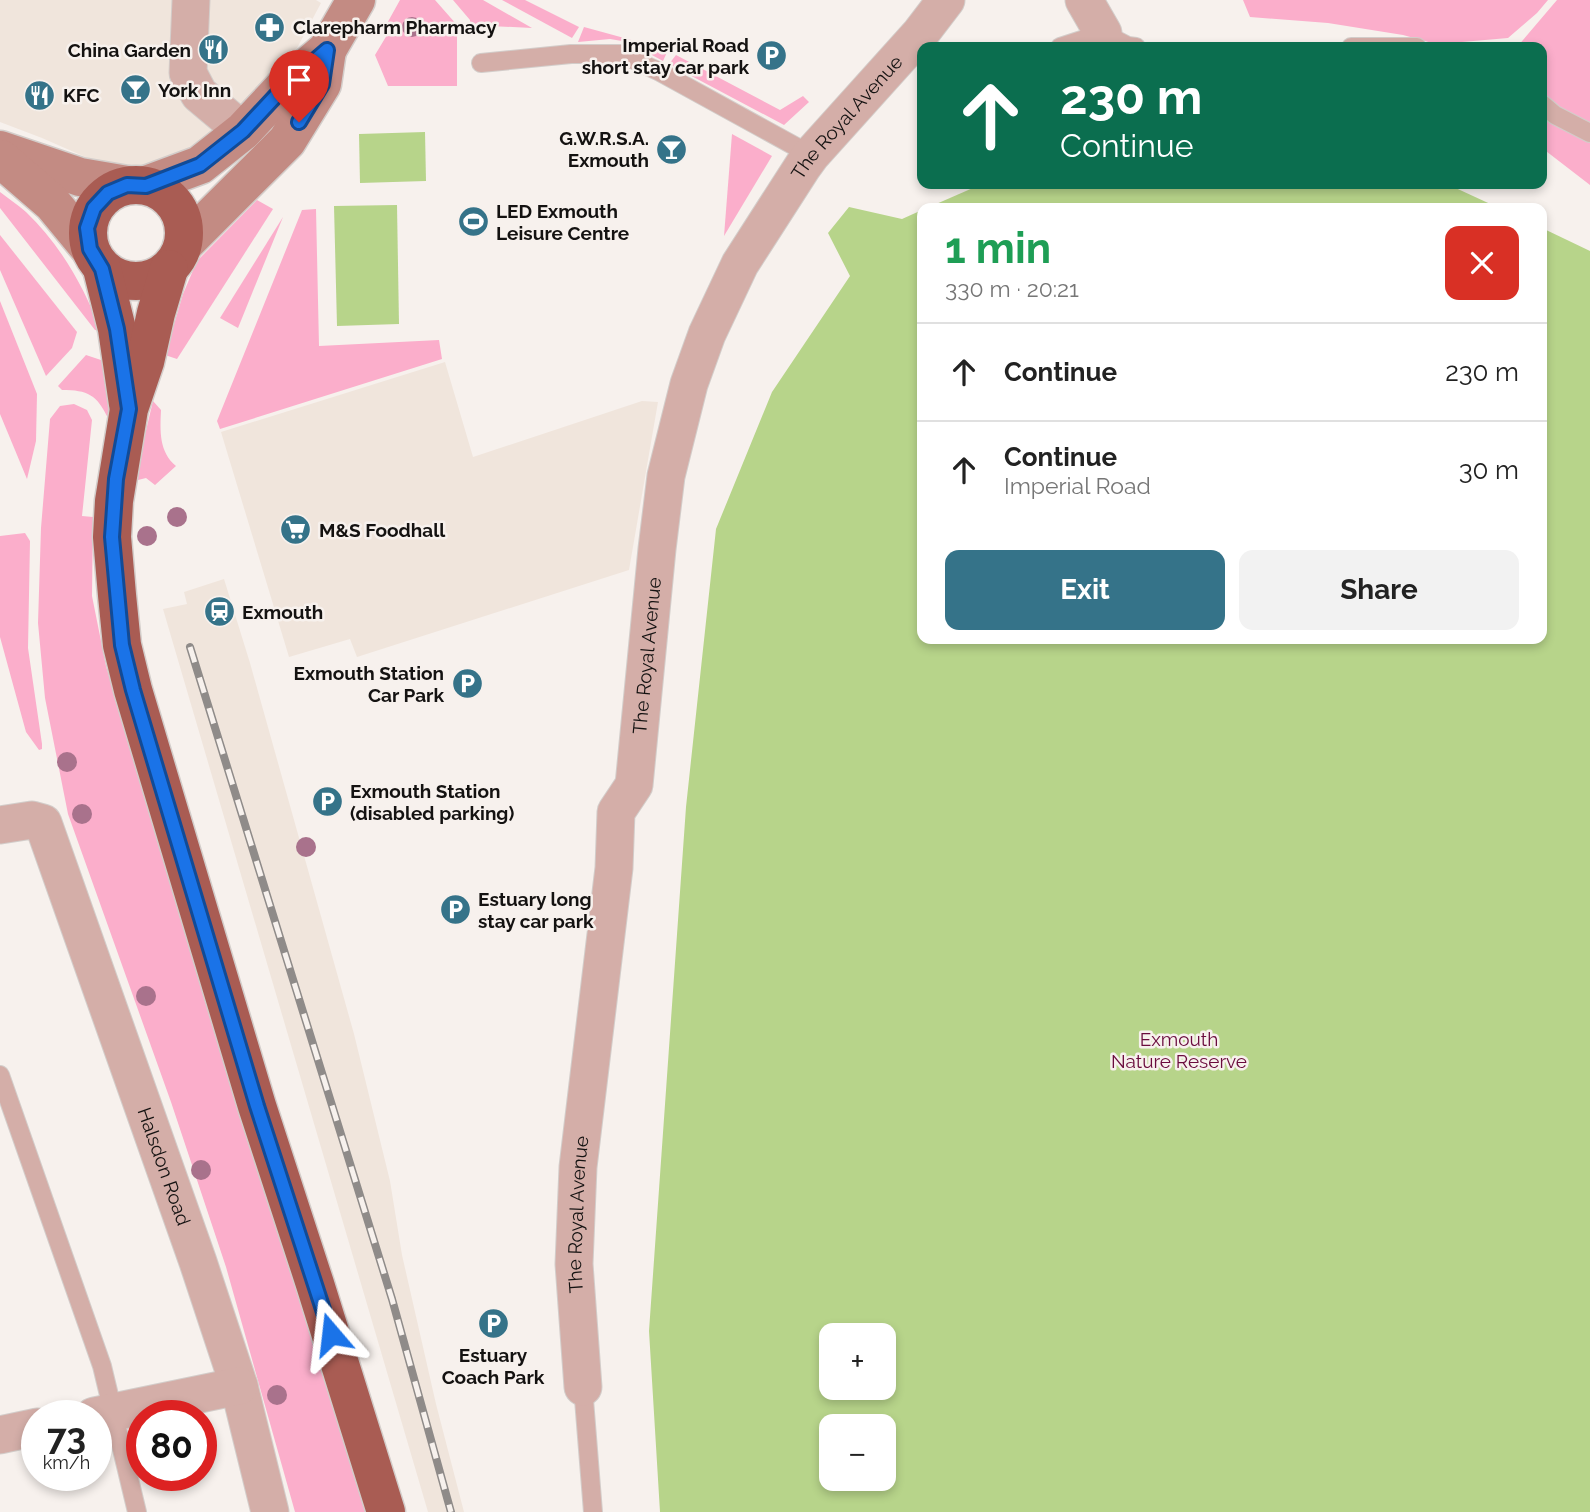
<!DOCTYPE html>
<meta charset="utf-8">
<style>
:root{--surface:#fff;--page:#f2f2f2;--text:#222;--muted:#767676;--line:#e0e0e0;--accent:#357389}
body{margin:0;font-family:Raleway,sans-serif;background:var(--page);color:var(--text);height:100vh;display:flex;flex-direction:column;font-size:26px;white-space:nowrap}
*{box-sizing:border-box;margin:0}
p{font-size:23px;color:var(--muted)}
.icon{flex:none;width:38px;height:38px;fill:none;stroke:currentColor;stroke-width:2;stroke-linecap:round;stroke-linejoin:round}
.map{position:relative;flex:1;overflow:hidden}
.sheet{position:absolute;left:917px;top:203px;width:630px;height:441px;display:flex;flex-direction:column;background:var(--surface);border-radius:14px;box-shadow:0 4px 10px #0003}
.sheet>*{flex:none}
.guide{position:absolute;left:917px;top:42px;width:630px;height:147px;border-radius:14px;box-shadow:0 4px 10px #0003;background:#0b6e4f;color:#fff;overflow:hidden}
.tools{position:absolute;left:819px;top:1323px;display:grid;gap:14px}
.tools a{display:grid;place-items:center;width:77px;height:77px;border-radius:14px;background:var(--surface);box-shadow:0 4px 10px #0003;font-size:35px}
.speed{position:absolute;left:21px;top:1400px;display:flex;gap:14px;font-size:35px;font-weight:700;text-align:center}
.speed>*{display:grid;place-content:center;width:91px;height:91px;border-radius:50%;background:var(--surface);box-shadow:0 4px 10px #0003;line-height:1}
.speed small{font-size:18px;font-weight:400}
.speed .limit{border:10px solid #d22;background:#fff;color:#111}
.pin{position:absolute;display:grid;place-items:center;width:60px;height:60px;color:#fff;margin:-72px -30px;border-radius:50% 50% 50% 0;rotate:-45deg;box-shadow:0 0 7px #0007}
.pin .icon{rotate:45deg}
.me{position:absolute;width:77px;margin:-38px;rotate:343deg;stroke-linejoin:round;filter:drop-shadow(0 0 5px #0008)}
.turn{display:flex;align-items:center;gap:24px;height:147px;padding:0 28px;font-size:32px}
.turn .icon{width:91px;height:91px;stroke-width:2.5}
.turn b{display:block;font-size:49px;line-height:60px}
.round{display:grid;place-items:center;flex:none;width:74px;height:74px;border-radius:14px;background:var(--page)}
.overview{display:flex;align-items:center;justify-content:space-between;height:119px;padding:0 28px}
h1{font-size:42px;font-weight:700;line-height:52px;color:#1e9e55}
.primary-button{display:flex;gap:14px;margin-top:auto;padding:14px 28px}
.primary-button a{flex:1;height:80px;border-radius:14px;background:var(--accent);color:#fff;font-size:28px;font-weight:700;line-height:80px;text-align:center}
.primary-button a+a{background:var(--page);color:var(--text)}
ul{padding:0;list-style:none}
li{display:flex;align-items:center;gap:21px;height:98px;padding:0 28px;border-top:2px solid var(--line)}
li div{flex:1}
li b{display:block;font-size:26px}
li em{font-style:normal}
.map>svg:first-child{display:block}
</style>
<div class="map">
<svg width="1590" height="1512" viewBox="0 0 1590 1512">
<rect width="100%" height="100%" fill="#f7f1ed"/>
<g fill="#f0e5dc">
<path d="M0,0h316l5,3 -24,45 -25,36 -65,63 -75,26 -26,-7 -64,-28 -42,-16z"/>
<path d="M445,362l28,95 169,-56 16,1 -29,168 -272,87 -7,-18 -61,18 -68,-225z"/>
<path d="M224,579l26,84 104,371 36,147 12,74 34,149 28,108h-36l-265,-903 24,-5 -3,-12z"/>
</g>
<g fill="#fbaecb">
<path d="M400,0h35l22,25v61h-69l-13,-31 15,-25 -5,-3z"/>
<path d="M453,0h30l49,28 -62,-3v-5z"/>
<path d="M502,0h23l54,27 -7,11z"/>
<path d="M1243,0h305l-11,13 -29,25 -46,4 -30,1 -29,-8 -75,-12 -78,-6z"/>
<path d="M1557,0h33v185l-48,-37v-101h-25z"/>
<path d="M584,27l84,23 -5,11 -35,-19 -18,-3 -32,3z"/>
<path d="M676,55l104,55 23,-14 6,6 -25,23 -115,-61z"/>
<path d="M732,134l40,22 -48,80z"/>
<path d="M0,192c8,6 18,13 26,20 34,32 58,75 75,119l-6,-1 -95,-122z"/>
<path d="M257,200l16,9 -96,150 -12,-4 18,-61 14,-33z"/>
<path d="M316,209l3,137 120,-6 3,19 -222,70 -3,-8 85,-211z"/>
<path d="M283,217l-45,111 -18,-10z"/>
<path d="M0,235l77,97 -5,16 -26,28 -46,-106z"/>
<path d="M0,301l37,93 -1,47 -9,38 -27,-65z"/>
<path d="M86,355l21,7 4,41 -3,15c-11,-23 -20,-28 -46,-28l-4,-4z"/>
<path d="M153,401l8,9c-1,21 -2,42 15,56l-21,19 -9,-7 -12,3z"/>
<path d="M74,404l13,6 5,10 -10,96 11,1 -1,79 14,70 97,322 164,524h-72l-69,-245 -55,-165 -103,-288 -23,-116 -7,-75 3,-95 9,-109 10,-13z"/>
<path d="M25,533l5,8 -2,107 14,96v5l-3,1 -13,-18 -26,-95v-101z"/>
</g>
<g fill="#b7d48a" fill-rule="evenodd">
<path d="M425,132l1,49 -66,2 -1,-49z"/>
<path d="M982,184h465l52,24h-572z"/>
<path d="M397,205l2,119 -62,2 -3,-120z"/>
<path d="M849,207l53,12 20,-9v429h620v-411l48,23v1261h-930l-11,-181 37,-524 30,-278 56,-137 78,-116 -22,-43zM831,1335h53v53h-53zM831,1426h53v53h-53z"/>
</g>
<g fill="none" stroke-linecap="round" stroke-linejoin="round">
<defs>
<g id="lane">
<path d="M1060,47l43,-14 25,13 8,1"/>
<path d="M1351,47h66"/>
<path d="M481,63l90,-9h50l39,18 151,83"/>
<path d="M1542,104l13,11 35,18"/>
<path d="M0,1075l102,291 35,146"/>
<path d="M583,1387l10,125"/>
</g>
<g id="street">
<path d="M191,0l-3,73 11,21 44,37"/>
<path d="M1084,0l19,33"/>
<path id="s1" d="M0,825l32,-5 11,3 155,439 41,124 31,126"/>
<path id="s2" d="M583,1387l-9,-123 4,-97 36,-299 2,-56 18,-27 23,-236 9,-73 23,-92 18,-50 33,-70 63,-98 8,-11 109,-121 26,-34"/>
<path d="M94,1416l145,-30"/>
<path d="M0,1435l37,-8"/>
</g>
<g id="secondary">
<path d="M0,150l80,27 47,8"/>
<path d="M1,159l51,44 38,46"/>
<path d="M146,185l54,-20 43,-34 41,-44 43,-37 29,-50"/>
<path d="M183,245l104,-104 35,-57 5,-34"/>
</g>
<g id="highway">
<circle cx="136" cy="233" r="48"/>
<path d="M102,269l15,60 11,75"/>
<path d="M169,269l-13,44 -11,49 -16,47 -15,92 -2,36 5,58 5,50 11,45 124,416 58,178 71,228"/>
</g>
</defs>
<use href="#lane" stroke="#d3cdca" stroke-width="20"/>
<use href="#street" stroke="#d3cdca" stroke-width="39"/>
<use href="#secondary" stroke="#d3cdca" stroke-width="41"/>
<use href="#highway" stroke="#d3cdca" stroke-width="41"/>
<use href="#lane" stroke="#d4aea8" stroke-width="18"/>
<use href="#street" stroke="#d4aea8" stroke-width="37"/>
<use href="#secondary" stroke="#c38b83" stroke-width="38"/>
<use href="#highway" stroke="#a95c53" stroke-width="38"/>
<defs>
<path id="rail" d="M190,647l202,652 59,213"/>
</defs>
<use href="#rail" stroke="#8f8b89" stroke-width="8"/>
<use href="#rail" stroke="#f7f1ed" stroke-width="5" stroke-dasharray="16" stroke-linecap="butt"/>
</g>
<g fill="#a9728c">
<circle cx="412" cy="27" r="10"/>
<circle cx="177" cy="517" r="10"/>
<circle cx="147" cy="536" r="10"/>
<circle cx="67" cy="762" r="10"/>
<circle cx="82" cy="814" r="10"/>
<circle cx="306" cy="847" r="10"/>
<circle cx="146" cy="996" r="10"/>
<circle cx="201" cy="1170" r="10"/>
<circle cx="277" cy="1395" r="10"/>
</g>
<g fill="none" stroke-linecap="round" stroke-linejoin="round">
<defs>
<path id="route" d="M299,122l23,-38 5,-34 -43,37 -41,44 -43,34 -54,21 -19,-1 -19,8 -14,15 -7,20 3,21 12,20 15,60 12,80 -13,70 -4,58 10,108 11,45 124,416 74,228"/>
</defs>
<use href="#route" stroke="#114b97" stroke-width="18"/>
<use href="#route" stroke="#1a73e8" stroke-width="12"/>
</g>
<defs>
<symbol id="pharmacy-disc" viewBox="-11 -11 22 22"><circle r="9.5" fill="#357389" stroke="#f7f1ed"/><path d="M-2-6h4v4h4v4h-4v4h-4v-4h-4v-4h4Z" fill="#fff"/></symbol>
<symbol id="restaurant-disc" viewBox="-11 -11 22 22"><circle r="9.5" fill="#357389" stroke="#f7f1ed"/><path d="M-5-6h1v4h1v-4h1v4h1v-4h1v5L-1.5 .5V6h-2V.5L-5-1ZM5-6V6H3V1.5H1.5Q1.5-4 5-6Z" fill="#fff"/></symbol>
<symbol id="parking-disc" viewBox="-11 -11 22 22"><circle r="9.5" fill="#357389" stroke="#f7f1ed"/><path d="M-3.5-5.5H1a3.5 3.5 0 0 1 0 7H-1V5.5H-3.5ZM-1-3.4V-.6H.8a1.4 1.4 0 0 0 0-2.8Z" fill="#fff"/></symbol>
<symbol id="bar-disc" viewBox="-11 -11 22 22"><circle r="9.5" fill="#357389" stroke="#f7f1ed"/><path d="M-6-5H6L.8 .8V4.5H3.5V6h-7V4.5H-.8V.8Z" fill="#fff"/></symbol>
<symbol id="stadium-disc" viewBox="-11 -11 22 22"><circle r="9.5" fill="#357389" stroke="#f7f1ed"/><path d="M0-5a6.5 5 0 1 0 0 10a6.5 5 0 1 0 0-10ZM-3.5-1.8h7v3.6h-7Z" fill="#fff"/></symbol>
<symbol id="supermarket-disc" viewBox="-11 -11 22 22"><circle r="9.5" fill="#357389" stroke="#f7f1ed"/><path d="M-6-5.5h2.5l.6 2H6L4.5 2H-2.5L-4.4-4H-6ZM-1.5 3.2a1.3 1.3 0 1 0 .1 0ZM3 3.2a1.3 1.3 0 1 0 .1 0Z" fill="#fff"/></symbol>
<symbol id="station-disc" viewBox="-11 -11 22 22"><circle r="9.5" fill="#357389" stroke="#f7f1ed"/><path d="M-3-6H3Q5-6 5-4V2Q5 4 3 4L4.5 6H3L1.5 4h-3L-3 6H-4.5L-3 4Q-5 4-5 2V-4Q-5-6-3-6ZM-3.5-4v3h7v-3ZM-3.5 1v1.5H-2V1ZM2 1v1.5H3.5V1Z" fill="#fff"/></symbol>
</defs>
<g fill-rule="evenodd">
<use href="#pharmacy-disc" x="252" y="10" width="35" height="35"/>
<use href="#restaurant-disc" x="196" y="32" width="35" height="35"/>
<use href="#parking-disc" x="754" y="38" width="35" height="35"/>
<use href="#bar-disc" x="118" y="72" width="35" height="35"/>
<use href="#restaurant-disc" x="22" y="78" width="35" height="35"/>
<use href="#bar-disc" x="654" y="132" width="35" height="35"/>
<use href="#stadium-disc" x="456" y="204" width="35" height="35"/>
<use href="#supermarket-disc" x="278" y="512" width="35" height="35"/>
<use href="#station-disc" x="202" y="594" width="35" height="35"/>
<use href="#parking-disc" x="450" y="666" width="35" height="35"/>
<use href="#parking-disc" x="310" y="784" width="35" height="35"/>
<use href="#parking-disc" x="438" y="892" width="35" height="35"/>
<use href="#parking-disc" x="476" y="1306" width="35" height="35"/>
</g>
<g text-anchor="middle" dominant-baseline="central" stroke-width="5" stroke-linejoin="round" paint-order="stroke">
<g font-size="19" font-weight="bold" fill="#141211" stroke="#f7f1ed" text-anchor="start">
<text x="293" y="27">Clarepharm Pharmacy</text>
<text x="749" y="45" text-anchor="end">Imperial Road<tspan x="749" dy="22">short stay car park</tspan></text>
<text x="191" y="50" text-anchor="end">China Garden</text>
<text x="158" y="90">York Inn</text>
<text x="63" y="95">KFC</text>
<text x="649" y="138" text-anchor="end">G.W.R.S.A.<tspan x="649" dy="22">Exmouth</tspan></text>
<text x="496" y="211">LED Exmouth<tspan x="496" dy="22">Leisure Centre</tspan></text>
<text x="319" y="530">M&amp;S Foodhall</text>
<text x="242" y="612">Exmouth</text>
<text x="444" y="673" text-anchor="end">Exmouth Station<tspan x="444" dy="22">Car Park</tspan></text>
<text x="350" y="791">Exmouth Station<tspan x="350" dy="22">(disabled parking)</tspan></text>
<text x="478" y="899">Estuary long<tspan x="478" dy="22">stay car park</tspan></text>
<text x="493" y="1355" text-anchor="middle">Estuary<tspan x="493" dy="22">Coach Park</tspan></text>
</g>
<g font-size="19" fill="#141211" stroke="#f7f1ed">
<text stroke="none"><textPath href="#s2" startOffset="1328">The Royal Avenue</textPath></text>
<text stroke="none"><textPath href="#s2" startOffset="740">The Royal Avenue</textPath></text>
<text stroke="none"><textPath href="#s1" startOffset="408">Halsdon Road</textPath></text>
<text stroke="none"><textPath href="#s2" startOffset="173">The Royal Avenue</textPath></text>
</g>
<g font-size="19" fill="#6a0b3d" stroke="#f7f1ed">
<text x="1179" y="1039">Exmouth<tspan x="1179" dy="22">Nature Reserve</tspan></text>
</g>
</g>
</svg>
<div class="tools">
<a>+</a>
<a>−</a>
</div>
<div class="speed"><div>73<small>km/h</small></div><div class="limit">80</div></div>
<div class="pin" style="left:299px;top:122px;background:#d93025"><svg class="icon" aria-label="arrive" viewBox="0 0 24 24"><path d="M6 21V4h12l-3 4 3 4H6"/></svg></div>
<svg class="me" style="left:331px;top:1334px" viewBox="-20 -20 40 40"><path d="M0-17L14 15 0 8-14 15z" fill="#1a73e8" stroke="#fff" stroke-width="4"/></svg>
<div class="guide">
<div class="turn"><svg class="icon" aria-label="ahead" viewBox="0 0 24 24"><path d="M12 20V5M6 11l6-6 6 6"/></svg><div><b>230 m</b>Continue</div></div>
</div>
<section class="sheet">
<div class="overview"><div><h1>1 min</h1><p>330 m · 20:21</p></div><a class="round" style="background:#d93025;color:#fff"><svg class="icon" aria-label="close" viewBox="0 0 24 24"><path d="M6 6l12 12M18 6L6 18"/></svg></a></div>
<ul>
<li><svg class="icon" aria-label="ahead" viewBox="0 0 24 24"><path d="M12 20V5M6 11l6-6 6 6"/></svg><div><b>Continue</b></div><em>230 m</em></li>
<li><svg class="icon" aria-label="ahead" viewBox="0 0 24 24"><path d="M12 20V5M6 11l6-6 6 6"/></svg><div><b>Continue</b><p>Imperial Road</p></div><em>30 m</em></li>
</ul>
<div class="primary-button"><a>Exit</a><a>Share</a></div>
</section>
</div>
